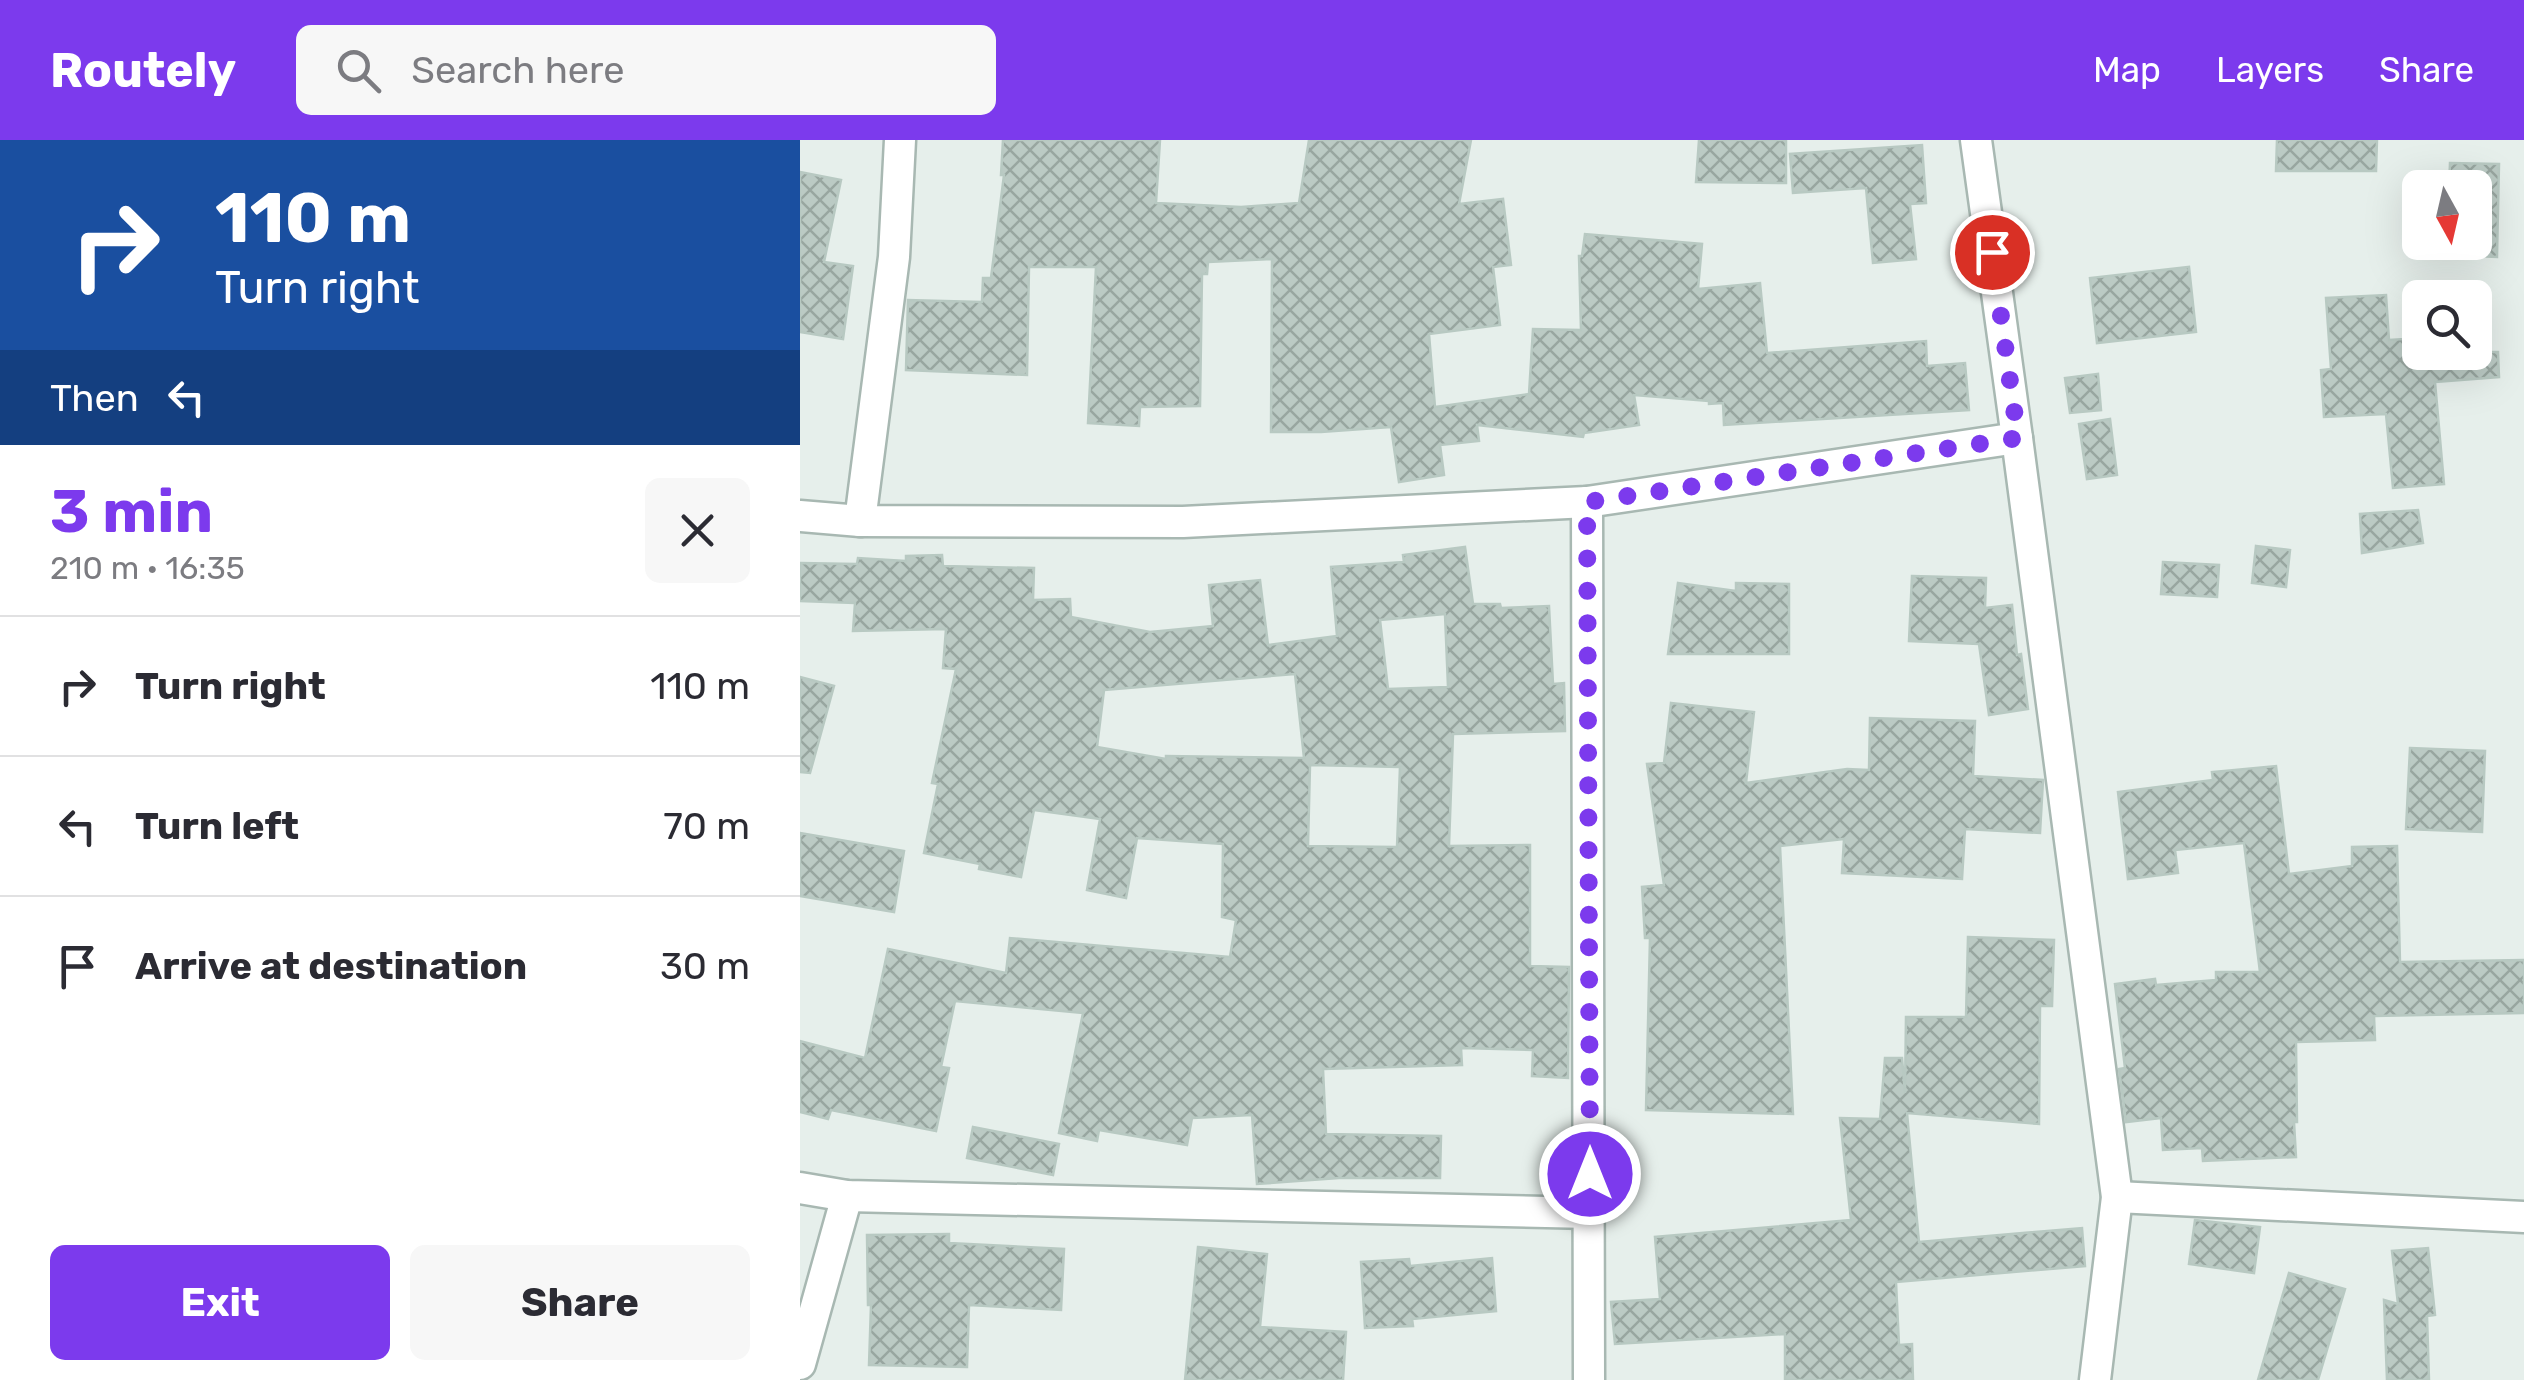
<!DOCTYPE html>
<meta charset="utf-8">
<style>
:root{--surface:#fff;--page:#f7f7f7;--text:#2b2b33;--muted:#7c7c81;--line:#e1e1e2;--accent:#7c3aed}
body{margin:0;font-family:Rubik,sans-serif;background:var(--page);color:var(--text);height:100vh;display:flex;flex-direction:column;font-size:38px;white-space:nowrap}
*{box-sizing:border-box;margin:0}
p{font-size:32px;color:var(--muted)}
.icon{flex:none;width:55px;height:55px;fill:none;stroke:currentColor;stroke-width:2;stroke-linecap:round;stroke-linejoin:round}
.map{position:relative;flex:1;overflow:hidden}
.details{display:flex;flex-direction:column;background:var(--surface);width:800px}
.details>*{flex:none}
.guide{background:#1a4fa0;color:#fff;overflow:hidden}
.needle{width:65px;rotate:172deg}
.tools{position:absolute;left:1602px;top:30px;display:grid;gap:20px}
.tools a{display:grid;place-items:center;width:90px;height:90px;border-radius:15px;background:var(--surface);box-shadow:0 10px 40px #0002;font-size:50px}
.pin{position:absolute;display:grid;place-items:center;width:85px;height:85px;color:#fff;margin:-42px;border:5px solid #fff;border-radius:50%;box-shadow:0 2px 10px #0007}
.me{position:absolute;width:110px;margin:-55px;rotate:0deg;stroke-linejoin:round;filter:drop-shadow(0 0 8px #0008)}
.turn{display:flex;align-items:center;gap:35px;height:210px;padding:0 50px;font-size:45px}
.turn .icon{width:130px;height:130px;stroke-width:2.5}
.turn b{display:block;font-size:70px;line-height:85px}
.then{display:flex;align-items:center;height:95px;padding:0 50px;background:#0003;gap:20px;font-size:38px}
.round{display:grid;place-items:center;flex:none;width:105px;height:105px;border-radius:15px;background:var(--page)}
.head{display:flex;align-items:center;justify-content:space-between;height:170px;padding:0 50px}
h1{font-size:60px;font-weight:700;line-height:75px;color:var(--accent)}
.primary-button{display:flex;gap:20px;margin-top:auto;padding:20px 50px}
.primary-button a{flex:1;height:115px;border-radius:15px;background:var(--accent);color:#fff;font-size:40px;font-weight:700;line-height:115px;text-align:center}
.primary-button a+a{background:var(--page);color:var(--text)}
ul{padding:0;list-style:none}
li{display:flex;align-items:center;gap:30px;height:140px;padding:0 50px;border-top:2px solid var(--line)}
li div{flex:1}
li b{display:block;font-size:38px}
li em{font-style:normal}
header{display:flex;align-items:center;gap:60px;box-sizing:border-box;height:140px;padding:0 50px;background:var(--accent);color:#fff}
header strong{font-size:48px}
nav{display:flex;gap:55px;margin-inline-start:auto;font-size:35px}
.search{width:700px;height:90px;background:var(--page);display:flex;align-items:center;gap:25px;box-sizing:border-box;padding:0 35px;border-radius:15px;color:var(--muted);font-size:38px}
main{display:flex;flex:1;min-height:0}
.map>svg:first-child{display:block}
</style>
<header>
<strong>Routely</strong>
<div class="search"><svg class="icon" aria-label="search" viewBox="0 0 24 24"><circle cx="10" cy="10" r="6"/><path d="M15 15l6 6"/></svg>Search here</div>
<nav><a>Map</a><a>Layers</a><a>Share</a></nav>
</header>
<main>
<section class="details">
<div class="guide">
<div class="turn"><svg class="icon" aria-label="right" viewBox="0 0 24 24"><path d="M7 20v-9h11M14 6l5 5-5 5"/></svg><div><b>110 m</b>Turn right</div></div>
<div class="then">Then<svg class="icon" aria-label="left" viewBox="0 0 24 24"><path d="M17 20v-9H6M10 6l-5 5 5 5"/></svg></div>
</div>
<div class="head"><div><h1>3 min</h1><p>210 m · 16:35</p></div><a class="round"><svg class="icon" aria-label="close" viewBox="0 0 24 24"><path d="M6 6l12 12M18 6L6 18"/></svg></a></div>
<ul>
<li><svg class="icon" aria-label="right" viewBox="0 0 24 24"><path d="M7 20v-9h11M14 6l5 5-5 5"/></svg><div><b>Turn right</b></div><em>110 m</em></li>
<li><svg class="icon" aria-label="left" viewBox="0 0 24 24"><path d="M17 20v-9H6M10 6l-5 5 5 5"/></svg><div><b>Turn left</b></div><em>70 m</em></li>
<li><svg class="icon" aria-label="arrive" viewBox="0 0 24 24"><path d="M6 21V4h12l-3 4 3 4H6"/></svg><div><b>Arrive at destination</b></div><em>30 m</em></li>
</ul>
<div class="primary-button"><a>Exit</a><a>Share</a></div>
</section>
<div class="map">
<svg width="1724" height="1240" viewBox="0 0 1724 1240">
<defs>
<pattern id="building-cross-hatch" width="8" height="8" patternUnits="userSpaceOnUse" patternTransform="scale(2.5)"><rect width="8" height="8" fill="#bbcac4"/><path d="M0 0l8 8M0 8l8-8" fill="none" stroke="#98a6a0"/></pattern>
</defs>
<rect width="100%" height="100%" fill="#e6efeb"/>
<g fill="url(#building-cross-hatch)" stroke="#b8c9c2" stroke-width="2.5" fill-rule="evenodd">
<path d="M203,0h157l-4,63 85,4 58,-4 10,-63h162l-12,64 44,-5 8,66 -18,2 7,58 -71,9 6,73 94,-13 4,-65 48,1 -2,-74h3l3,-22 117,10 -4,45 62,-6 7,70 159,-12 1,25 38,-3 4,47 -245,15 -1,-22 -14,1v-3l-75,-6 5,30 -55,8 -1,4 -106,-12 2,16 -39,4 4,30 -45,7 -8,-55 -70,5h-50l1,-173 -64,3 -1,12h-5l-2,132 -60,1 -1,19 -51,-3 8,-156h-67l-2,108 -121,-5 2,-70 74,2 1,-24h8l13,-103h-3z"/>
<path d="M899,0h87v43l-90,-1z"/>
<path d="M1477,0h100l-1,31h-100z"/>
<path d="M1122,5l4,58 -16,1 6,55 -43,4 -7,-75 -73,5 -3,-39z"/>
<path d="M1650,23l49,1 -2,93 -49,-2v-13h27v-54h-26z"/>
<path d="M0,32l41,8 -17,82 29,4 -10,73 -43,-7z"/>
<path d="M1389,127l7,65 -99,11 -7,-65z"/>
<path d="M1586,155l3,45 31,-2v14h78l1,25 -64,5 9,102 -51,4 -7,-74 -62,3 -3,-47 10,-1 -5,-71z"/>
<path d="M1298,234l3,36 -31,3 -5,-35z"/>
<path d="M1310,279l7,56 -30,4 -8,-55z"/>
<path d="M1618,370l5,33 -61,10 -2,-39z"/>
<path d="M1456,406l34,4 -4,37 -34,-4z"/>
<path d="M665,407l8,57h27l1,4 48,-2 4,78 11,-1 1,48 -112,3 -4,112 81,-1v121l39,1 -1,111 -36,-2 1,-26 -72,-2 1,17 -139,4 3,65 115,2 -1,42h-101l-82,6 -5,-69 -60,3 -5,27 -88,-15 -2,11 -38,-8 24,-120 -128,-12 -14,66 8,1 -13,63 -105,-21 -3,9 -28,-7v-71l65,17 23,-109 118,24 4,-35 220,19 6,-37 -14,-3 1,-73 -86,-6 -11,60 -39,-8 13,-71 -66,-9 -13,67 -42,-8 1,-5 -56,-11 14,-69 -6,-1 24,-114 -13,-1 3,-39 -93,2 2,-28 -55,-2v-38l57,1 1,-6 48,3v-5l36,-1 1,11 91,2 -1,32 37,-1 1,18 79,15 63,-6 -4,-41 51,-5 8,65 69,-9 -6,-69 73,-5 -1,-7zM645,474l3,73 -60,2 -8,-69zM495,534l9,84 -138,-2v3l-69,-12 7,-57zM510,625l90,2 -3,80 -89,-1z"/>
<path d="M1363,422l56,3 -2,32 -56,-3z"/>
<path d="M1112,436l74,2 -1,30 27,-3 5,50 4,-1 7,55 -39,6 -10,-71 -70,-3z"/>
<path d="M878,443l58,8v-8l53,1v70h-121z"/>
<path d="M0,537l34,9 -24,87 -10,-1z"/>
<path d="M871,563l83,9 -8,71 101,-14 22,1 1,-52 105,3 -2,55 70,4 -3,53 -75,-4 -3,50 -120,-6 2,-34 -64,7 13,268 -147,-4 4,-172h-5l-3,-51 22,-2 -17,-121 17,-1z"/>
<path d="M1610,608l75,3 -3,81 -76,-3z"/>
<path d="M1476,626l13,108 63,-8v-19l45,-1 3,116 124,-2v53l-150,3 1,24 -79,2 1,80h-3l2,35 -93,4 -1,-13 -39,2 -2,-32 -35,4 -7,-53 6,-1 -10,-84 40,-5 1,6 60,-5v-8h44l-16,-129 -69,7 3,23 -50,6 -10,-87 95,-12 -1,-8z"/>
<path d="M0,693l104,18 -10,61 -94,-16z"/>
<path d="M1168,797l86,3 -2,66h-12l-1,118 -132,-11 12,129 163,-14 3,38 -189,16 3,63 13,-1 1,36h-128v-46l-170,10 -4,-42 49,-3 -5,-62 196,-17 -11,-102 40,1 5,-61h17l3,35 1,-76h60z"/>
<path d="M173,987l86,17 -6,31 -86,-17z"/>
<path d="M1395,1080l65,7 -6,46 -65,-9z"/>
<path d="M149,1094v9l115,6 -3,61 -92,-5 -2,62 -98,-2 2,-60h-3l-1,-70z"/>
<path d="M398,1107l69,7 -7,73 86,5 -3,48h-158z"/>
<path d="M1628,1108l7,67 -8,1 2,64h-42l-3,-80 14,4 -6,-53z"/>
<path d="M692,1118l4,53 -84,8 1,7 -48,2 -4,-66 48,-3 1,7z"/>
<path d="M1489,1133l56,16 -27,91h-60z"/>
</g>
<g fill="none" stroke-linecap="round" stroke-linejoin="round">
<defs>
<g id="minor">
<path d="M1176,0l41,298 100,759 -22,183"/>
<path d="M787,362l2,878"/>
<path d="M0,376l60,5 323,1 404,-20 430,-64"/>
<path d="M60,381l34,-264 6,-117"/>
<path d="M0,1048l47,8 743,17"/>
<path d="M1317,1057l407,20"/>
<path d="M0,1224l47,-168"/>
</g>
</defs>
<use href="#minor" stroke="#a8b8b2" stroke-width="35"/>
<use href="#minor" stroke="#fff" stroke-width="30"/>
</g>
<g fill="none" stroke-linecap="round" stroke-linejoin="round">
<path stroke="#7c3aed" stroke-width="18" stroke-dasharray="0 32.4" d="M790,1034l-3,-672 431,-64 -26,-186"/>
</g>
</svg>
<div class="tools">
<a><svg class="needle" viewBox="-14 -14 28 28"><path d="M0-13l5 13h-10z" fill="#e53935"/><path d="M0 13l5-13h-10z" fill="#7c7c81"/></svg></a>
<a><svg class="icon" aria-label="search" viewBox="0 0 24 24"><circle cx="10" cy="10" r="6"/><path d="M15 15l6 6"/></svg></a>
</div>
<div class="pin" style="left:1192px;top:112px;background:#d93025"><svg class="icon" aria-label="arrive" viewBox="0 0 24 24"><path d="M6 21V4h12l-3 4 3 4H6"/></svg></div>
<svg class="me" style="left:790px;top:1034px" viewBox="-20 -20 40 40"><circle r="17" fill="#7c3aed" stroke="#fff" stroke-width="3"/><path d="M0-11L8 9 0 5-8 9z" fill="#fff"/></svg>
</div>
</main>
